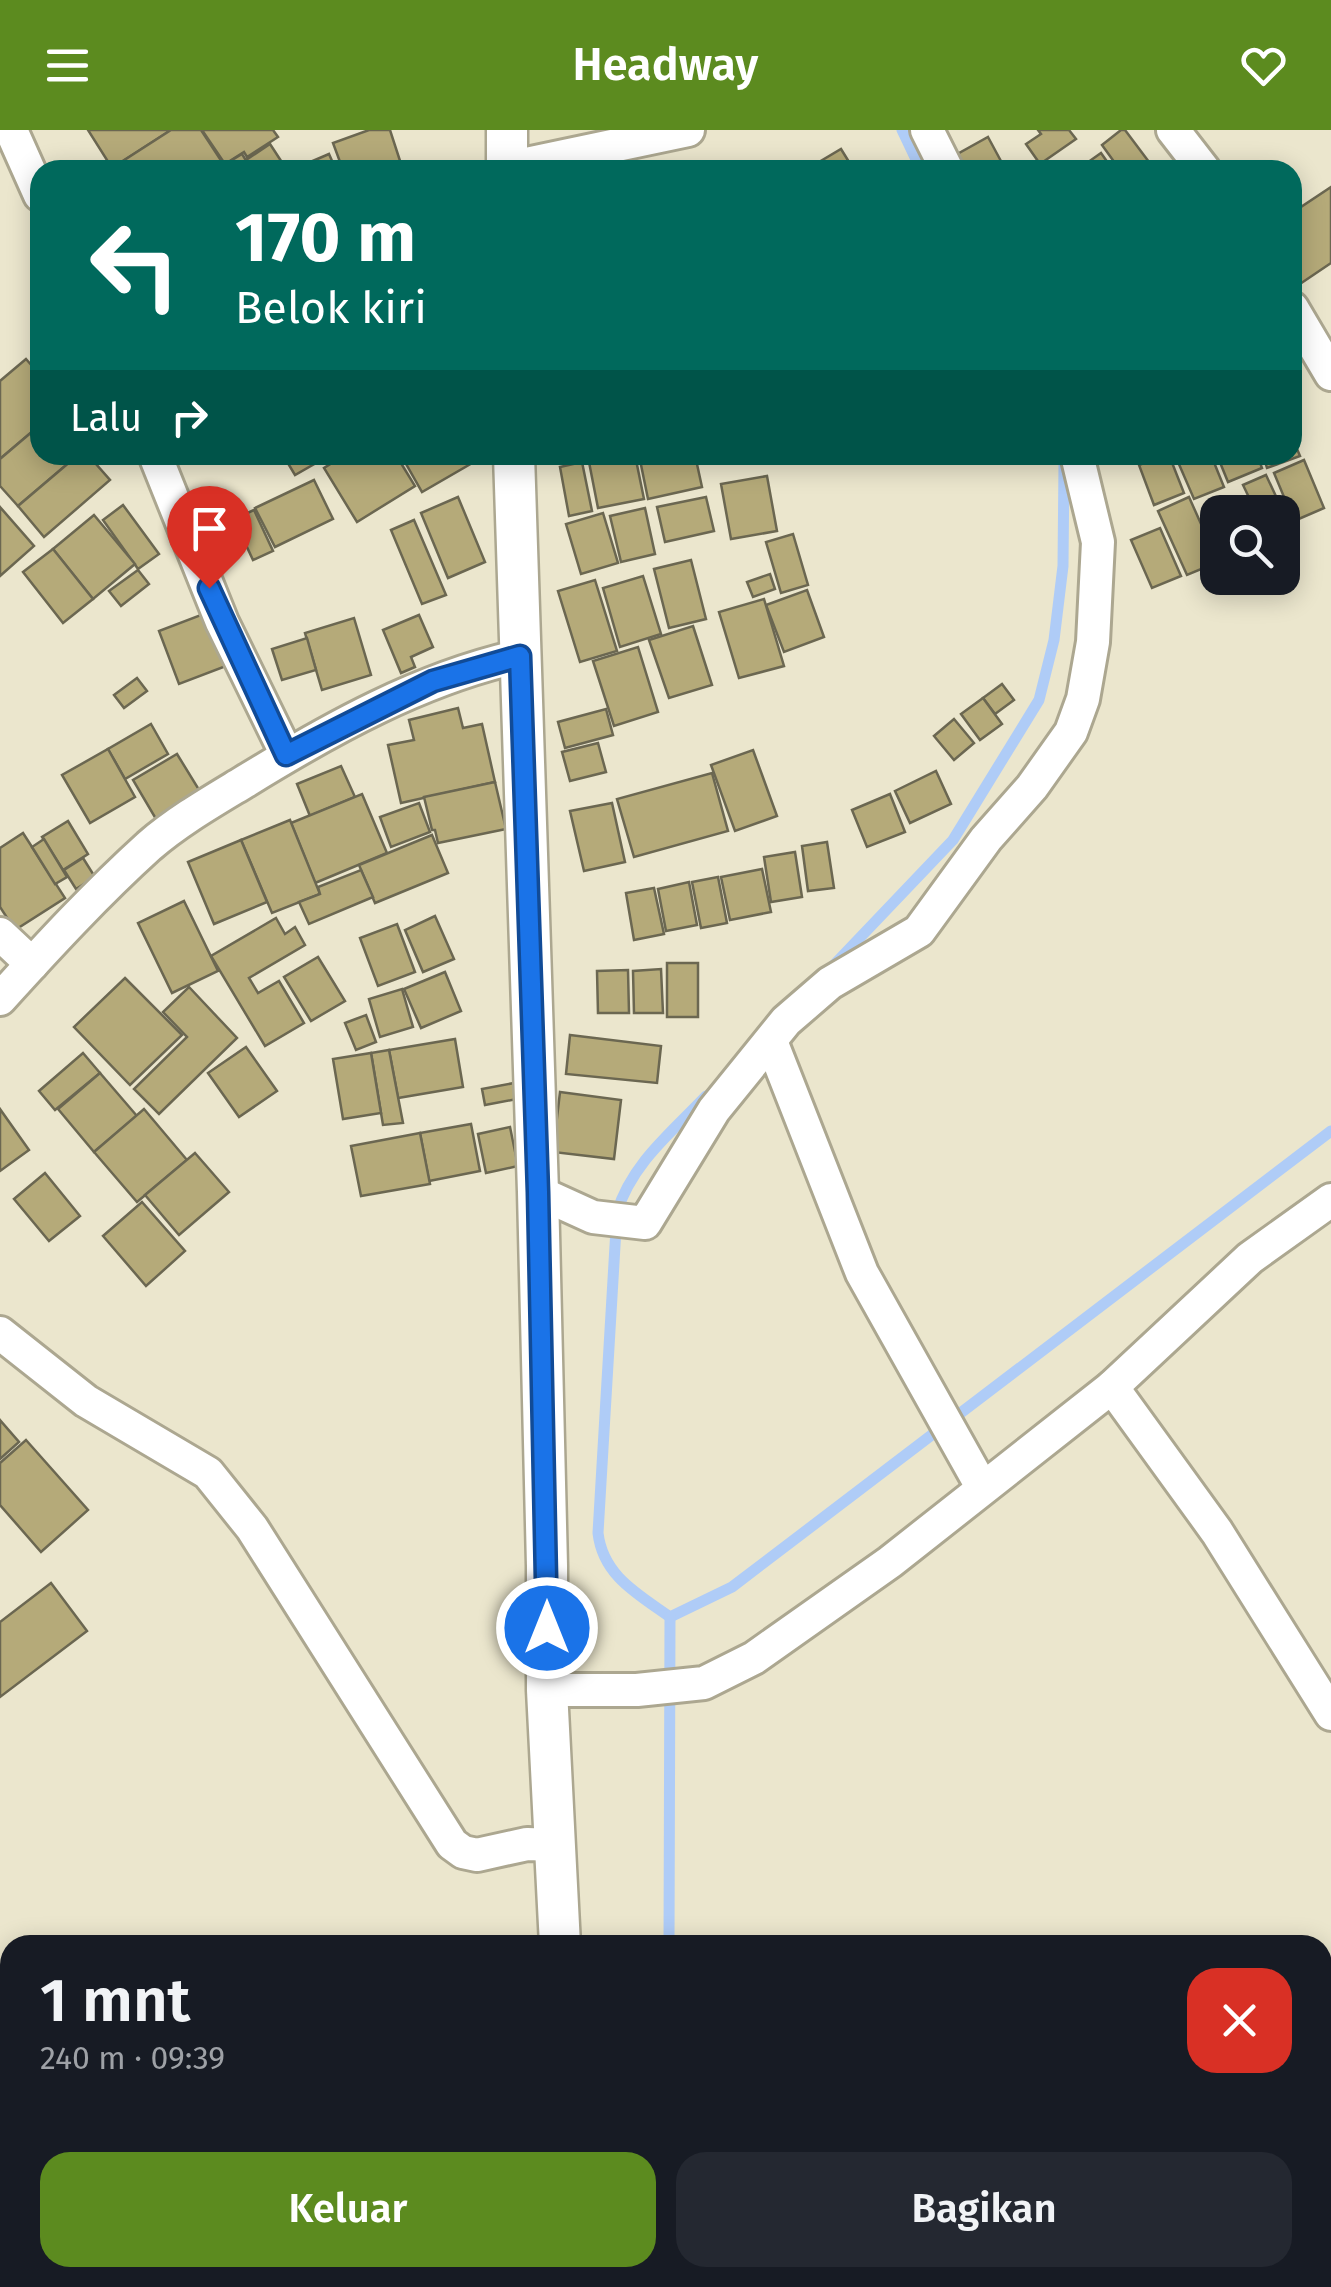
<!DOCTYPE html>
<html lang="id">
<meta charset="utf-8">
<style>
:root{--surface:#171b24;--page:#242831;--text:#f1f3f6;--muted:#9ea1a6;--accent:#5c8b1f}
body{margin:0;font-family:"Fira Sans",sans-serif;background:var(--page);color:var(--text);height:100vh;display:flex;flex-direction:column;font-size:38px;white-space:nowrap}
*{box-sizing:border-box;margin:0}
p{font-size:32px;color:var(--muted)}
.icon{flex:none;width:55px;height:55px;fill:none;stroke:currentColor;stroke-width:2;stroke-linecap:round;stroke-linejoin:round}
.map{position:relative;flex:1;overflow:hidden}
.drawer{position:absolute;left:0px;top:1805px;width:1332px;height:352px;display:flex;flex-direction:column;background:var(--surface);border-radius:30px 30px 0 0;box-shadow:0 5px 25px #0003}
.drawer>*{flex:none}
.banner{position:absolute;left:30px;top:30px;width:1272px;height:305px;border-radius:30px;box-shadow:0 5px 25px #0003;background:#00695c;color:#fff;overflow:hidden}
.buttons{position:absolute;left:1200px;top:365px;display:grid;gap:20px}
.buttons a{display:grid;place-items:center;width:100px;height:100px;border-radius:20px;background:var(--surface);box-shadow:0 5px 25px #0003;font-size:50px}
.pin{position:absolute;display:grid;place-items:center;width:85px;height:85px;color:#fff;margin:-102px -42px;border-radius:50% 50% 50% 0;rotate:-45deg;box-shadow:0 0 10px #0007}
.pin .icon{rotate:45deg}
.me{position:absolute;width:110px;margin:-55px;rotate:0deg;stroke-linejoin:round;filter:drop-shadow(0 0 8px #0008)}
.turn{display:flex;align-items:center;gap:35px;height:210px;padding:0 40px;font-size:45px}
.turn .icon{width:130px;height:130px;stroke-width:2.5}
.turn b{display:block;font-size:70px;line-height:85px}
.then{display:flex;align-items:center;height:95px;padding:0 40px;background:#0003;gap:20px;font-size:38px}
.round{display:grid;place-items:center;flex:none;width:105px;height:105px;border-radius:30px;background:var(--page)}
.head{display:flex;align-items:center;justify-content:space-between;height:170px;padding:0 40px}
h1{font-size:60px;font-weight:600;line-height:75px}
.action{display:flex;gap:20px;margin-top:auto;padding:20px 40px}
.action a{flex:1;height:115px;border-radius:30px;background:var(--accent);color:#fff;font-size:40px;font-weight:600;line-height:115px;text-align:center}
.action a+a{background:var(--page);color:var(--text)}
header{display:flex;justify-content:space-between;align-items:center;height:130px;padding:0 40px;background:var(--accent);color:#fff;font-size:45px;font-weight:600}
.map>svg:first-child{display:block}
</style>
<header><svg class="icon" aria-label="menu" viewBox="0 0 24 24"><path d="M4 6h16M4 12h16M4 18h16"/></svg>Headway<svg class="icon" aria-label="heart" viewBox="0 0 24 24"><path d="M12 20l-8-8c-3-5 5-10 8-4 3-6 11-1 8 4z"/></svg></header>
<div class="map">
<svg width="1331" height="2157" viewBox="0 0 1331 2157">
<rect width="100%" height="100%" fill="#ebe6cd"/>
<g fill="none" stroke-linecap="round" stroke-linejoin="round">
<g stroke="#afccf7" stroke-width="11">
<path d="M902,0l19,40"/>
<path d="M831,838l122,-128 86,-140 15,-60 9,-74 1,-103 -3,-8"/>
<path d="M670,1487c-32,-23 -67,-41 -72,-84l19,-321c15,-49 55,-80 89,-116"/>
<path d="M670,1487l62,-30 599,-456"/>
<path d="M669,1815l1,-328"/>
<path d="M669,2157v-9"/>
</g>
</g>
<g fill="#b5aa79" stroke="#6b6751" stroke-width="2.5">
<path d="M88,0h83l-59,38z"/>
<path d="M171,0h30l23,35 -7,5h-103l-2,-2z"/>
<path d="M202,0h71l5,7 -31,20 -3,-5 -19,12z"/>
<path d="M369,0h21l13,40h-60l-10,-27z"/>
<path d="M1038,0h31l7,9 -36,25 -14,-20 15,-10z"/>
<path d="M1121,0h4l30,40h-35l-18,-25z"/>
<path d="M988,7l14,26 -12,7h-31l-7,-13z"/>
<path d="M270,14l17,26h-35l-6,-10z"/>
<path d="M841,19l13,21h-44l-1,-2z"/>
<path d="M1101,23l12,17h-36z"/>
<path d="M242,24l10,16h-35l7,-5z"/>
<path d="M329,24l7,16h-33l-2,-4z"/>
<path d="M1331,57v76l-37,25 -2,-75z"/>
<path d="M26,229l14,16v50l-40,34v-78z"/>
<path d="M40,295v30h38l-60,51 -18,-20v-27z"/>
<path d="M1292,307l8,19 -33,12 -4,-13h29z"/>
<path d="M78,325h10l22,25 -66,57 -26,-31z"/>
<path d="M283,325h47l-35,20z"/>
<path d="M345,325h51l19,31 -58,36 -33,-54z"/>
<path d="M401,325h85l-64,37z"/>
<path d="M597,325h38l9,44 -46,9 -10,-51z"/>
<path d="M639,325h56l7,32 -54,12z"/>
<path d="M1164,325h5l15,38 -30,12 -15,-40z"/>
<path d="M1175,325h36l13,32 -30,12z"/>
<path d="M1217,325h40l5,13 -34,14z"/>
<path d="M1304,330l20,48 -30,13 -20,-48z"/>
<path d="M582,332l10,49 -23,5 -9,-49z"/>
<path d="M1266,345l21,45 -5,3v-11h-26l-13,-27z"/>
<path d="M767,346l10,55 -46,8 -10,-55z"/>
<path d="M314,350l19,39 -58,28 -20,-39z"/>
<path d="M458,367l27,65 -37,16 -27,-65z"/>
<path d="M706,367l8,34 -49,11 -8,-35z"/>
<path d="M1189,367l29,65 -31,13 -29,-64z"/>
<path d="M123,375l36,49 -21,15 -35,-49z"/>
<path d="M0,377l34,39 -34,30z"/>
<path d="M645,378l10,46 -34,8 -11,-46z"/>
<path d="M254,380l19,41 -20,9 -19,-41z"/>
<path d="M603,383l15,50 -37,11 -15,-50z"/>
<path d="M94,385l41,49 -42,35 -40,-50z"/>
<path d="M414,390l32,75 -24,9 -31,-74z"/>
<path d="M1160,398l21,48 -29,12 -21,-48z"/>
<path d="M793,404l15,51 -27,8 -15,-51z"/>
<path d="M53,419l40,50 -30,24 -40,-51z"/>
<path d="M691,430l15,59 -37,9 -15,-59z"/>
<path d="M138,440l11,14 -28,22 -12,-15z"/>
<path d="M770,444l5,15 -22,8 -6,-15z"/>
<path d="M643,446l18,58 -41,13 -17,-59z"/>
<path d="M595,450l22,71 -37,11 -22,-71z"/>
<path d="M807,460l17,47 -40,15 -18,-47z"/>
<path d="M764,469l20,67 -45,12 -20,-66z"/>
<path d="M206,483l20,53 -47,18 -20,-53z"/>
<path d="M419,485l14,32 -22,10 4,10 -14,6 -18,-43z"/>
<path d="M354,488l17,57 -49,15 -17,-57z"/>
<path d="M693,496l19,59 -43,13 -20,-58z"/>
<path d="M307,508l9,32 -34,10 -10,-31z"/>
<path d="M638,517l20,65 -44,14 -21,-65z"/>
<path d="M137,548l10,13 -23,17 -10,-13z"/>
<path d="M1002,554l12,16 -19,14 -12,-16z"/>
<path d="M983,568l19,26 -22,16 -19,-26z"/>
<path d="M458,578l5,20 19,-4 13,58 -94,21 -13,-58 26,-5 -5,-20z"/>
<path d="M606,579l7,26 -48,13 -7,-26z"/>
<path d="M954,589l20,24 -20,17 -20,-24z"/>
<path d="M151,594l17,30 -43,25 -17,-30z"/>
<path d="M598,613l8,29 -36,9 -8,-29z"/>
<path d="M108,619l27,48 -45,26 -28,-48z"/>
<path d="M753,620l24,66 -42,15 -24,-66z"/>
<path d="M177,624l24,39 -45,26 -23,-39z"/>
<path d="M341,636l14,31 -45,19 -13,-32z"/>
<path d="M936,641l15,33 -41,19 -15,-32z"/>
<path d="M712,643l16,58 -94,26 -17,-58z"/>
<path d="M495,652l11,47 -68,14 -3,-13h-3l-8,-33z"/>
<path d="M362,664l25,59 -72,30 -24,-60z"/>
<path d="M890,664l15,38 -38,15 -15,-37z"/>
<path d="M419,673l11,29 -39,15 -11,-30z"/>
<path d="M612,673l13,59 -41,9 -14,-60z"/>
<path d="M290,690l30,74 -48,19 -31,-73z"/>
<path d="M68,691l20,33 -25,16 -21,-33z"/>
<path d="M23,703l42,65 -50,32 -15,-23v-59z"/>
<path d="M432,705l16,38 -73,30 -16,-38z"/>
<path d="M44,709l23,38 -12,7 -23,-37z"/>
<path d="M241,710l26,62 -53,22 -26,-62z"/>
<path d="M827,712l7,46 -26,3 -6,-45z"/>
<path d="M795,722l7,45 -31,5 -7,-45z"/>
<path d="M83,728l12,19 -19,12 -12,-19z"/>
<path d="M762,739l9,43 -41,8 -9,-43z"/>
<path d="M361,740l12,27 -64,27 -10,-22 21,-8 -2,-7z"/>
<path d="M718,747l9,46 -26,5 -9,-46z"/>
<path d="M689,752l8,43 -31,6 -8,-42z"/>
<path d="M654,758l10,46 -30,6 -8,-47z"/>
<path d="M184,771l34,70 -46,22 -34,-70z"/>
<path d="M435,786l19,43 -31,13 -18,-42z"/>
<path d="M276,788l9,16 10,-7 10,18 -56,33 9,15 21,-12 25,42 -39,23 -54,-90z"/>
<path d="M397,794l18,48 -37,14 -18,-48z"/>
<path d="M318,827l27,44 -34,20 -27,-44z"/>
<rect x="667" y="833" width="31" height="54"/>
<path d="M661,839l2,44h-29l-1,-42z"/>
<path d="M628,840l1,43h-31l-1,-42z"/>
<path d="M445,842l16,39 -40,17 -17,-39z"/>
<path d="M125,848l57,57 -52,50 -56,-58z"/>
<path d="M189,857l48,51 -78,76 -25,-25 53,-52 -24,-25z"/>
<path d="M402,859l11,38 -33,10 -11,-38z"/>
<path d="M366,885l10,27 -20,8 -11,-27z"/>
<path d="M570,905l91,11 -4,37 -91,-9z"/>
<path d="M455,909l8,48 -65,11 -9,-48z"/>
<path d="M246,917l31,44 -38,26 -31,-44z"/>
<path d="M389,920l14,73 -20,2 -12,-72z"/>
<path d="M83,923l17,20 -45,37 -16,-19z"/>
<path d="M371,923l10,60 -38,6 -10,-60z"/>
<path d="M100,943l37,43 -43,36 -36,-43z"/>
<path d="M514,953l3,16 -32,6 -3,-16z"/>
<path d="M560,962l61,8 -7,59 -61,-7z"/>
<path d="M0,979l29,41 -29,21z"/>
<path d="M144,979l43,51 -50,42 -43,-50z"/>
<path d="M471,994l9,47 -51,10 -9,-48z"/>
<path d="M510,997l8,39 -32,7 -8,-39z"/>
<path d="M420,1003l10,51 -69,12 -10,-50z"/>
<path d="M195,1023l34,39 -50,43 -34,-40z"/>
<path d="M45,1043l35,43 -31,25 -35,-42z"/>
<path d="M142,1072l43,49 -39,35 -43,-50z"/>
<path d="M0,1290l19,22 -19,17z"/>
<path d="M26,1310l62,70 -47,42 -41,-47v-42z"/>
<path d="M51,1453l36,48 -87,66v-75z"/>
</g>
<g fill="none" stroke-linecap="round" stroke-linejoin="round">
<defs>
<g id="minor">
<path d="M11,0l29,65"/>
<path d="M927,0l20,40"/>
<path d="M1173,0l31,40"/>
<path d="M507,38l181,-38"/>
<path d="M1292,178l39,66"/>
<path d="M155,325l67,167 65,133"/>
<path d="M0,804l32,30"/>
<path d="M0,869c48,-53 96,-105 149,-153 29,-25 62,-44 95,-64 86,-53 177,-104 277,-126"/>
<path d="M771,911l91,232 120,214"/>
<path d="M538,1062l55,25 52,6 69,-113 72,-89 44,-38 89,-52 67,-92 46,-52 39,-55 12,-33 10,-57 5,-100 -21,-87"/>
<path d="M0,1203l86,68 122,72 44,55 200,316 11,8 14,3 50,-11 28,1"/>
<path d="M1112,1257l105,145 114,182"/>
<path d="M547,1560h90l67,-7 50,-25 136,-96 222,-175 138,-129 81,-58"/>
</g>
<g id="tertiary">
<path d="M507,0v40"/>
<path d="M514,325l24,737 9,374v124l13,255"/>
<path d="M577,2148l1,9"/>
</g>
</defs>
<use href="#minor" stroke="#aca790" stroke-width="38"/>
<use href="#tertiary" stroke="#aca790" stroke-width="45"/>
<use href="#minor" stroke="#fff" stroke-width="32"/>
<use href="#tertiary" stroke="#fff" stroke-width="40"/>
</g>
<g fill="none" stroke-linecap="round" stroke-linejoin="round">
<defs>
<path id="route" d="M209,458l77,167 147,-74 87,-25 18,536 9,436"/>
</defs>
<use href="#route" stroke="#114b97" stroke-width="25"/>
<use href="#route" stroke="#1a73e8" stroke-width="18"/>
</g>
</svg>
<div class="buttons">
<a><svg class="icon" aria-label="search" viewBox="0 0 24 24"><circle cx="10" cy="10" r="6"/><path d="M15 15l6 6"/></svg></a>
</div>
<div class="pin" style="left:209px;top:458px;background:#d93025"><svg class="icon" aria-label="arrive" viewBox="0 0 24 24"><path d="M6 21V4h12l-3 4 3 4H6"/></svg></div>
<svg class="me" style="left:547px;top:1498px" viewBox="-20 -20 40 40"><circle r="17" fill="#1a73e8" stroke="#fff" stroke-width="3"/><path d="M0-11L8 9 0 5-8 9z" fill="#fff"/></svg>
<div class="banner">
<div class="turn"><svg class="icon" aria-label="left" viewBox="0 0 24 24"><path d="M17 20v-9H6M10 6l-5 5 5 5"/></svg><div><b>170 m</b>Belok kiri</div></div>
<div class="then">Lalu<svg class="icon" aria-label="right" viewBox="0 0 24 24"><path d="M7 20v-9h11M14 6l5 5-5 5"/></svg></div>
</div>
<section class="drawer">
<div class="head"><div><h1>1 mnt</h1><p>240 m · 09:39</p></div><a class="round" style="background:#d93025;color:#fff"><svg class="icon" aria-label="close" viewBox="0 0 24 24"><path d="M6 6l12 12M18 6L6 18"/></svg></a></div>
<div class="action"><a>Keluar</a><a>Bagikan</a></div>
</section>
</div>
